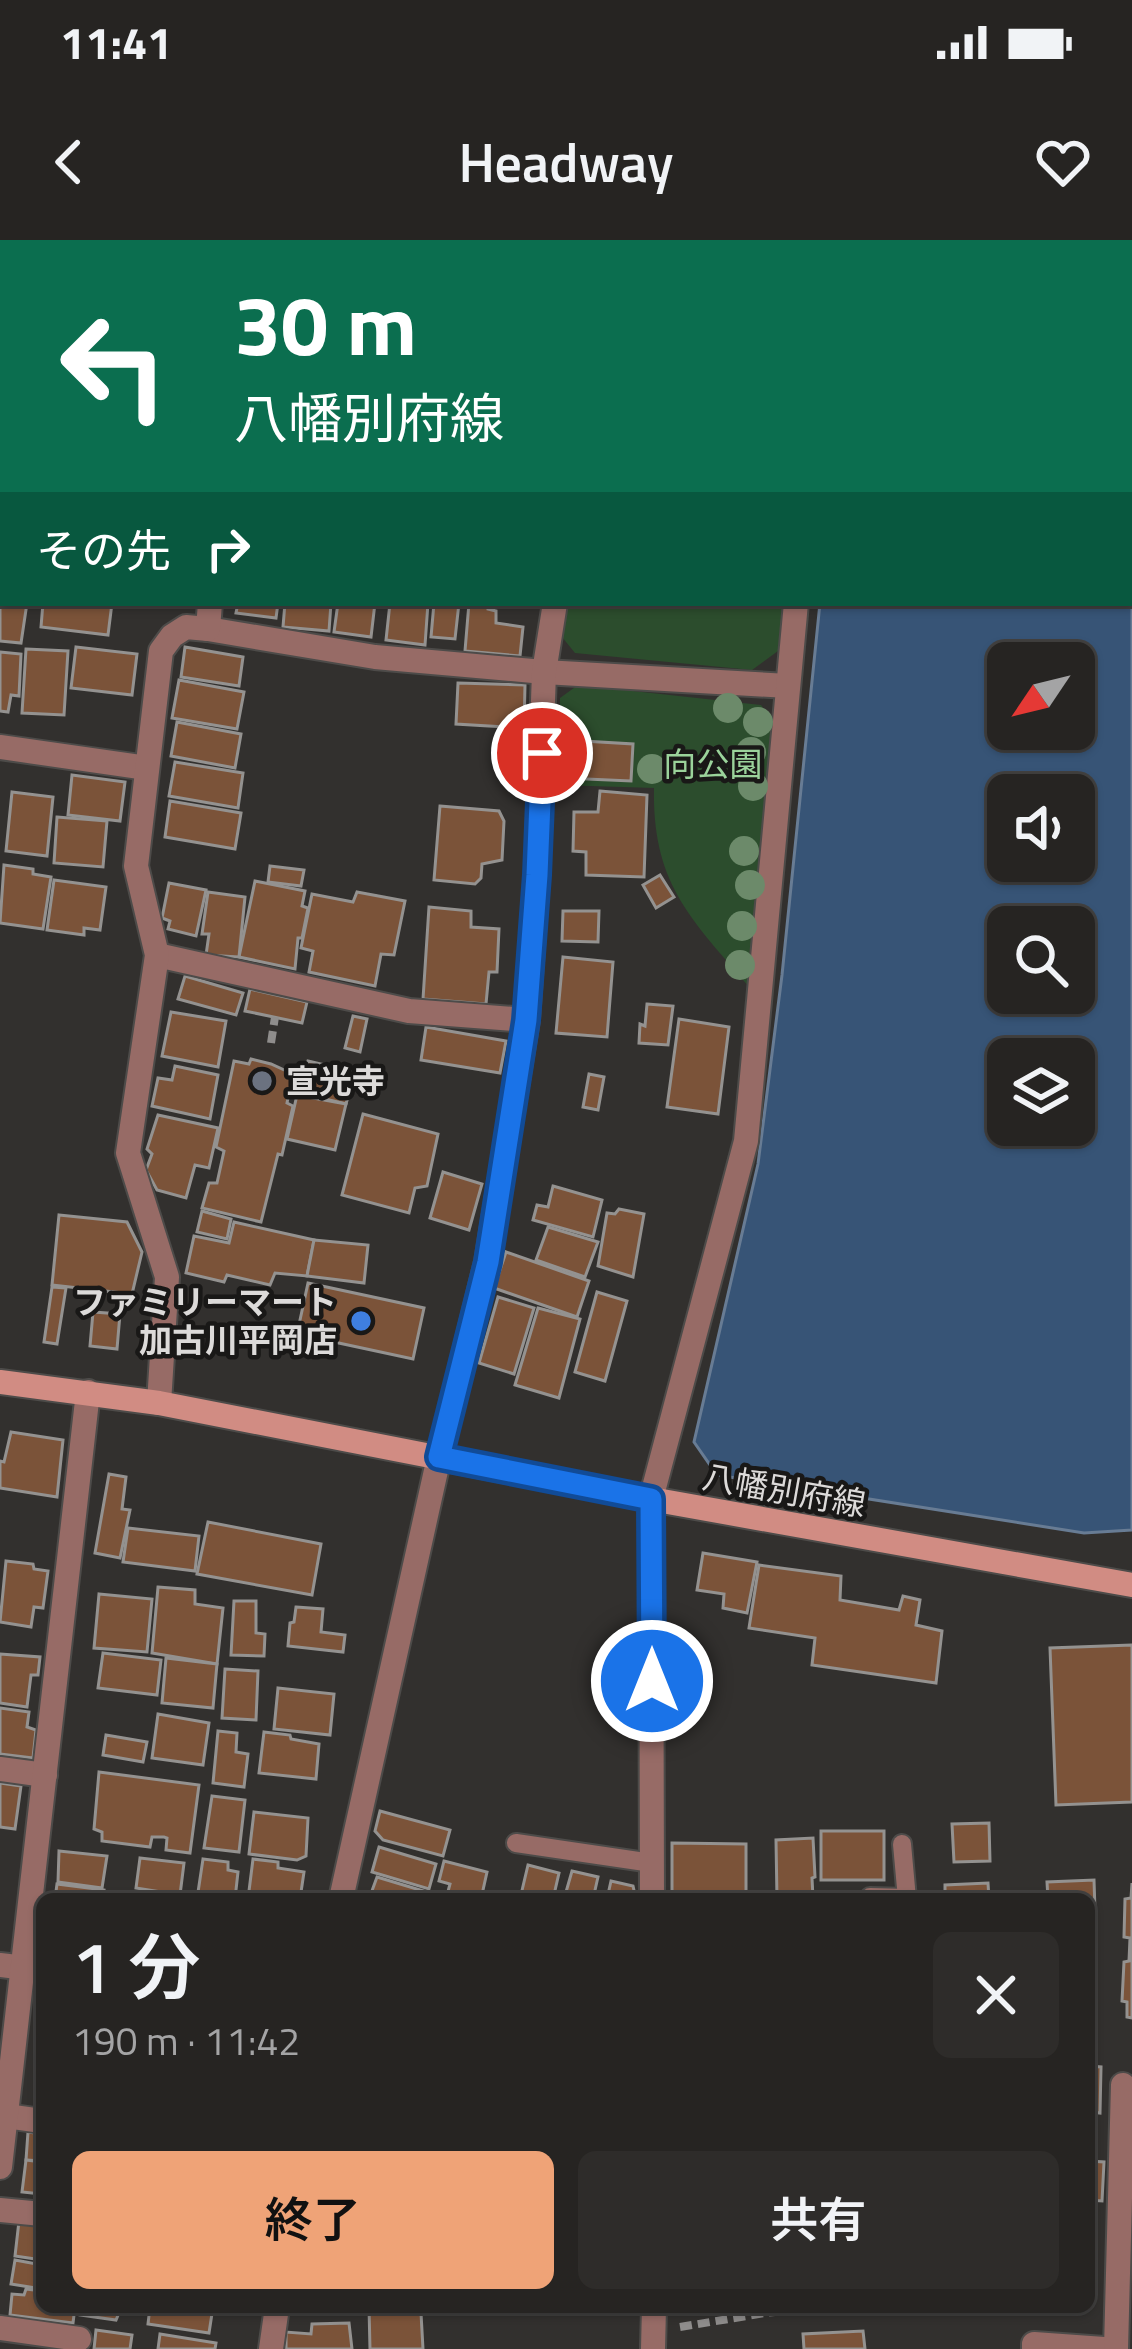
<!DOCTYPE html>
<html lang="ja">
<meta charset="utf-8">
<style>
:root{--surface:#262422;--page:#2e2c2a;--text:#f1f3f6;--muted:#a4a4a5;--line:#424140;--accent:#efa377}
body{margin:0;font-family:"Titillium Web","Noto Sans JP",sans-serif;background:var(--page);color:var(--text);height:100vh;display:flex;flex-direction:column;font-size:45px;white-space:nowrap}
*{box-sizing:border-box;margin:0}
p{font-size:39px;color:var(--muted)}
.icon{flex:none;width:66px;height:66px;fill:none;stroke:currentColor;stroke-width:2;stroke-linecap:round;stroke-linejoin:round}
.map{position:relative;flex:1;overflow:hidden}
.sheet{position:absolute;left:36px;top:1653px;width:1059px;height:420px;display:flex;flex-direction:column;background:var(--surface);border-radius:18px;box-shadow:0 3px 9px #0004,0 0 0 3px var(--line)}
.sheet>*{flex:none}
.banner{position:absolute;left:0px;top:0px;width:1134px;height:366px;box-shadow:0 3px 9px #0004,0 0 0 3px var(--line);background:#0b6e4f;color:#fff;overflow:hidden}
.needle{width:78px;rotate:235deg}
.controls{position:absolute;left:987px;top:402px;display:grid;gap:24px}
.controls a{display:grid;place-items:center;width:108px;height:108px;border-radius:18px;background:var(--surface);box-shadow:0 3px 9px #0004,0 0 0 3px var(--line);font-size:60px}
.pin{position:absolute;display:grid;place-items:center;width:102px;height:102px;color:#fff;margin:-51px;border:6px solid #fff;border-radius:50%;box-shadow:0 3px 12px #0007}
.me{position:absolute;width:132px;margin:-66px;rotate:0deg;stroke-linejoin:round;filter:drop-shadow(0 0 9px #0008)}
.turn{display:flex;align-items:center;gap:42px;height:252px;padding:0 36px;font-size:54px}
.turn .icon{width:156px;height:156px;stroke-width:2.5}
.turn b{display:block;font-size:84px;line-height:102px}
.then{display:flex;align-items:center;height:114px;padding:0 36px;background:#0003;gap:24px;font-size:45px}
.round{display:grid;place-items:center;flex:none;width:126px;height:126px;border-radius:18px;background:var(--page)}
.overview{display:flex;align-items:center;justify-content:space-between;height:204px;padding:0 36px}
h1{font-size:72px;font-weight:600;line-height:90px}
.primary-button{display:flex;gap:24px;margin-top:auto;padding:24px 36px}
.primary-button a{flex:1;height:138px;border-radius:18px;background:var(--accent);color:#111;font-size:48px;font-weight:600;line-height:138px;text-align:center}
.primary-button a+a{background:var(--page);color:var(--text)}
.status{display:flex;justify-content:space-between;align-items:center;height:84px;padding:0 60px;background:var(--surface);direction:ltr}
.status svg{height:33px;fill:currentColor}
header{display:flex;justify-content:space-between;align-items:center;height:156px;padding:0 36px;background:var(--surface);font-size:54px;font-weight:600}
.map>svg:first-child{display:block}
</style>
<div class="status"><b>11:41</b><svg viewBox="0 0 49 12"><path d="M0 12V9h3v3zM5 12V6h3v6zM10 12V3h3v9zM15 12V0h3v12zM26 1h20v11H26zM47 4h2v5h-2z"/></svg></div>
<header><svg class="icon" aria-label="back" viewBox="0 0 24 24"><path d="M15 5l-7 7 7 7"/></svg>Headway<svg class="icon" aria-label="heart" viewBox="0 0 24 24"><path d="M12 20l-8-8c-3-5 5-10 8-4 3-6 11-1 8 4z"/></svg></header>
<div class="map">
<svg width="1132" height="2109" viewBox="0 0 1132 2109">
<rect width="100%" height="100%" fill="#32302e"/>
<g fill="#2c4d2d">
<path d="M568,363h215l-5,48 -26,19 -177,-17 -13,-16z"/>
<path d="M578,445l183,20 19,25 -29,259c-59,-69 -99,-104 -97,-201l-96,-3 2,-87z"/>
</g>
<path fill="#375476" stroke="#687c94" stroke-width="3" fill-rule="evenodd" d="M1132,119v1171l-48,3 -367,-58 -23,-33 64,-278 24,-189 38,-372h311zM1008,423h66v66h-66zM1008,555h66v66h-66zM1008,687h66v66h-66zM1008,819h66v66h-66z"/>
<g fill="#7b5339" stroke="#949290" stroke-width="3">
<path d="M91,0h61l8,3 1,-3h64v3h-135z"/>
<path d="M284,0h125v3h-126z"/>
<path d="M0,340l3,1v22h24l-6,40 -21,-2z"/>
<path d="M43,363h69l-4,32 -67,-8z"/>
<path d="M238,363h40l-2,15 -40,-5z"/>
<path d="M285,363h46l-2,28 -46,-4z"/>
<path d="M338,363h37l-4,34 -37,-5z"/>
<path d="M390,363h38l-3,42 -39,-5z"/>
<path d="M434,363h25l-4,36 -24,-2z"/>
<path d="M469,363h19v6l8,2v12l27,4 -3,29 -55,-5z"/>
<path d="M76,407l61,7 -5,41 -61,-7z"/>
<path d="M185,407l58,10 -4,29 -58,-9z"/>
<path d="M26,409l42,2 -4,64 -42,-2z"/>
<path d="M0,412l21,2 -2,42 -8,-1 -3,17 -8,-1z"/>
<path d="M179,440l65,12 -7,37 -65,-11z"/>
<path d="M458,443l67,2 -1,43 -68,-4z"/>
<path d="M177,482l64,12 -6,34 -64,-12z"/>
<path d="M566,500l67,4 -2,37 -67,-3z"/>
<path d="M175,522l68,11 -5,35 -69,-12z"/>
<path d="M72,535l53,7 -5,39 -52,-6z"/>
<path d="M600,551l47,4 -3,82 -58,-2v-23l-13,-1 1,-39h24z"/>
<path d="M12,552l41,5 -6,59 -41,-5z"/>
<path d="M170,561l71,12 -6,36 -70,-12z"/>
<path d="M440,566l59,5 5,10 -2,39 -20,4 -1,14 -6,6 -41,-4z"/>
<path d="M57,577l50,4 -4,46 -49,-4z"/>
<path d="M4,625l29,4v5l18,3 -8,52 -43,-6z"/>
<path d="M270,626l34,4 -3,16 -33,-4z"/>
<path d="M660,635l14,22 -18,11 -13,-23z"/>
<path d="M54,640l52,7 -6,43 -16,-2v7l-37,-5z"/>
<path d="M255,641l50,10 -3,15 6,2 -6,30h-4l-3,31 -56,-12z"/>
<path d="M169,643l37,7 -10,46 -28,-7 2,-8 -8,-3z"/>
<path d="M208,652l37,5 -6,60 -33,-2 3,-21h-7z"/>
<path d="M357,652l48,9 -11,54 -13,-1 -6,32 -66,-14 4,-21 -12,-3 11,-54 41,8z"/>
<path d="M429,667l42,4v16l28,2 -2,43h-8l-3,32 -63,-5z"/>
<path d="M563,671h36l-1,31 -36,-1z"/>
<path d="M563,717l50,5 -6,75 -51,-4z"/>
<path d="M185,736l58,17 -7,22 -58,-16z"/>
<path d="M250,749l57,13 -5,21 -57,-12z"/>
<path d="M647,764l26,2 -5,39 -29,-2 1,-19 5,2z"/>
<path d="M171,772l55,9 -8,46 -56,-11z"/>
<path d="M353,776l14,3 -7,33 -15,-4z"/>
<path d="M679,779l50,8 -11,87 -51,-7z"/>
<path d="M426,787l80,14 -6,32 -79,-13z"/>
<path d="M251,819l20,5 22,10 -6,29 6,3 -11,49 -4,-1 -17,68 -59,-14 7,-25h8l7,-32 -8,-4 18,-86 15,3z"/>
<path d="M308,821l47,11 -9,32 -46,-11z"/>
<path d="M175,826l43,9 -8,44 -58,-13 6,-28 14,2z"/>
<path d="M589,834l15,3 -6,33 -15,-3z"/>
<path d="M297,855l49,9 -11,46 -48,-11z"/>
<path d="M363,874l75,20 -11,52 -12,2 -6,25 -67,-18z"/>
<path d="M158,875l60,13 -9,40 -14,-3 -9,33 -29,-8 -11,-20 6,-16 -5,-5z"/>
<path d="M443,932l39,12 -13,46 -39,-12z"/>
<path d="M553,946l49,14 -9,37 -60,-17 4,-15 11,2z"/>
<path d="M619,969l25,5 -11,63 -35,-11 9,-53 8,1z"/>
<path d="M202,971l29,8 -4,20 -30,-7z"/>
<path d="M59,975l68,7 15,30 -10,42 -80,-9z"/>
<path d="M234,982l80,18 -7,36 -32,-3 -5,12 -43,-10 -3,7 -38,-9 8,-37 35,7z"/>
<path d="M548,987l50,15 -13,35 -49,-17z"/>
<path d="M314,1000l54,5 -4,38 -57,-7z"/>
<path d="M506,1012l83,29 -12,36 -83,-29z"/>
<path d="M308,1043l116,25 -11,51 -116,-25z"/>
<path d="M52,1047l14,1 -9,56 -13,-2z"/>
<path d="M597,1052l30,9 -22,80 -30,-9z"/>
<path d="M498,1057l36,11 -20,66 -35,-11z"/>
<path d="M538,1068l42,11 -21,79 -44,-13z"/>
<path d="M93,1072l27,2 -3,35 -27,-3z"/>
<path d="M11,1192l52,8 -6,57 -57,-9v-27l4,1z"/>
<path d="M109,1234l17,3 -4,32 8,1 -10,48 -25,-5z"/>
<path d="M208,1282l113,22 -9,51 -115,-21z"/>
<path d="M128,1288l71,8 -4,35 -72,-9z"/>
<path d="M703,1313l54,9 -10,51 -24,-5 1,-14 -27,-4z"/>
<path d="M6,1321l27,3 1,5 14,2 -5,37 -9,-1 -3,20 -31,-5z"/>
<path d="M759,1325l82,11 -1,24 59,10 4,-14 17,4 -4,25 26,6 -6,52 -124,-18 3,-27 -66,-10z"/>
<path d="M158,1347l37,3v14l28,4 -6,56 -65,-11z"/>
<path d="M99,1354l53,5 -5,53 -53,-4z"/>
<path d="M234,1361h22v32l9,1 -1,22 -33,-1z"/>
<path d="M296,1367l27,2 -2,23 24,3 -2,17 -55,-6 2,-23 4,-1z"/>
<path d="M1132,1405v157l-76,3 -6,-157z"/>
<path d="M103,1413l58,7 -4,35 -59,-7z"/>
<path d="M0,1414l40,3 -2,18h-7l-4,32 -27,-4z"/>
<path d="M166,1418l51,6 -4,44 -51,-5z"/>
<path d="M225,1429l33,2 -2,49 -34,-2z"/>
<path d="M278,1448l56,6 -4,41 -56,-6z"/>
<path d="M0,1468l29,4 -2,15 9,3 -3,28 -33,-4z"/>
<path d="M158,1474l51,9 -6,42 -51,-7z"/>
<path d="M218,1491l19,2 -1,19 12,2 -4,33 -31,-4z"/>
<path d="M264,1492l26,3 1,4 28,5 -3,35 -57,-6z"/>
<path d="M106,1495l41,7 -4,20 -40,-7z"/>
<path d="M99,1532l100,13 -9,68 -24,-3 1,-12 -3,-1h-12l-2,10 -48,-6v-9l-8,-3z"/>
<path d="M0,1543l21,3 -6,43 -15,-2z"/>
<path d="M212,1556l33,4 -6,52 -35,-4z"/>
<path d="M380,1571l70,19 -7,26 -60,-16 -8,-9z"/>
<path d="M254,1572l54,6 -2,38 -9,4 -48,-6z"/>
<path d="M989,1583l1,38 -36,1 -2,-38z"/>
<rect x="821" y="1591" width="63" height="49"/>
<path d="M813,1598l2,39 -3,1 1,20 -36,1 -1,-59z"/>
<path d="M672,1603l74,1v55h-74z"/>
<path d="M379,1607l57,17 -7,25 -57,-17z"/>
<path d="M59,1611l48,5 -5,32 -44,-6z"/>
<path d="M140,1618l44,5 -4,32 -44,-7z"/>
<path d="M203,1619l25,3v8l10,2 -3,27h-38z"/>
<path d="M253,1619l25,3v6l26,4 -4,27h-52z"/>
<path d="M444,1621l43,11 -6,27h-35l4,-15 -11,-3z"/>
<path d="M528,1625l31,8 -6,26h-33z"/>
<path d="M572,1631l26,6 -5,22h-29z"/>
<path d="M377,1637l63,19 -1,3h-70z"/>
<path d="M1094,1640l2,61 -7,1v-43h-41l-1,-17z"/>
<path d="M611,1641l22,5 3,13h-29z"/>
<path d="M988,1643l1,16h-44v-14z"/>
<path d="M1132,1643v135l-5,-1v-15l-5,-1 2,-39 5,-1 1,-23 -6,-1 1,-38 6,-1z"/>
<path d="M57,1644l47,6 -1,9h-48z"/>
<path d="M1089,1826l12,1 -1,46 -11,-1z"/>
<path d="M28,1892l14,2v27l-16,-1z"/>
<path d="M26,1920l16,2v32l-20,-2z"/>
<path d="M1089,1921l15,1 -2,39 -13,-1z"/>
<path d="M19,1981l23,3v36l-27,-4z"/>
<path d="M15,2020l27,5v24l-31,-5z"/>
<path d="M26,2049l16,2v16h33l-2,16 -63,-8 2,-21 12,1z"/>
<path d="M81,2067h55l-1,7 -16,-1 -3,7 -36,-5z"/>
<path d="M150,2067h63l-4,26 -61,-9z"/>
<path d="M369,2067h58v5l-6,1 2,36h-53z"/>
<path d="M349,2083l3,26h-66v-17l25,2 1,-10z"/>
<path d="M96,2090l36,5 -2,14h-36z"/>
<path d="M863,2091l2,18h-61l-1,-15z"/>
<path d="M160,2094l56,9 -1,6h-57z"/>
</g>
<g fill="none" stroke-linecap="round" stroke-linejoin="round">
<defs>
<g id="lane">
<path d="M516,1603l136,20"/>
<path d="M902,1604l5,55"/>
<path d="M870,1657l37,1"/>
</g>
<g id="street">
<path d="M248,3v-3"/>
<path d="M609,3l1,-3"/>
<path d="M836,3v-3"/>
<path d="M1001,3v-3"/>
<path d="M1131,96h1"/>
<path d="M208,389l167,28 169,15 244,14"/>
<path d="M0,507l147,21"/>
<path d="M157,715l252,56 118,9"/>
<path d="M159,1163l8,-126 -39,-124 29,-198 -21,-89 25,-215 11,-15 14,-9 22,2 2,-26"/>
<path d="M0,1529l45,6"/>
<path d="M341,1659l98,-442 48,-195 40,-242 10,-145 7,-203 11,-69"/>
<path d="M652,1659l-1,-400 95,-358 50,-538"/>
<path d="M0,1725l42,5"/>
<path d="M6,1876l36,5"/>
<path d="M0,1927l88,-775"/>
<path d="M0,1970l42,4"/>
<path d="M0,2088l79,11"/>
<path d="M271,2109l6,-42"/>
<path d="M653,2109l1,-42"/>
<path d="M1034,2109v-5l70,5"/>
<path d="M1116,2109l7,-264"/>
</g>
<path id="secondary" d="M0,1142l159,21 492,96 481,86"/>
</defs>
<use href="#lane" stroke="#4d4b49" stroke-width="22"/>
<use href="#street" stroke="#4d4b49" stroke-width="28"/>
<use href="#secondary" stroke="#4d4b49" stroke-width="28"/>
<g stroke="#8f8d8c" stroke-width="8" stroke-dasharray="12 6" stroke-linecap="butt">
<path d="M271,803l4,-26"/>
<path d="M680,2087l85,-14 62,-6"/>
</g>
<use href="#lane" stroke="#976b66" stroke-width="18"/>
<use href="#street" stroke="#976b66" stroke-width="24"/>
<use href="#secondary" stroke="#d18c83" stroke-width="24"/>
</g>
<g fill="#6c8a6a">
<circle cx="728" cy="468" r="15"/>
<circle cx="758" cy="482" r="15"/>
<circle cx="751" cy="512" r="15"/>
<circle cx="652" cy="529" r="15"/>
<circle cx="753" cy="546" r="15"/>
<circle cx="744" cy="611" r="15"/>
<circle cx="750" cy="645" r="15"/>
<circle cx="742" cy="686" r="15"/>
<circle cx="740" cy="725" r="15"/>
</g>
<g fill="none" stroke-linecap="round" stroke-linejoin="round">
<defs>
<path id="route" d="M542,513l-5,122 -11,145 -38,242 -49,195 212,42 1,182"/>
</defs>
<use href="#route" stroke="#114b97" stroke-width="30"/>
<use href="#route" stroke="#1a73e8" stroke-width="21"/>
</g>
<circle fill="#6b7280" stroke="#191817" stroke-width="4.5" cx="262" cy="841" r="12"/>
<circle fill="#3f7fe0" stroke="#191817" stroke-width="4.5" cx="361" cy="1081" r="12"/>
<g text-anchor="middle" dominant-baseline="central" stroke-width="9" stroke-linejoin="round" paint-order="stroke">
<g font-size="33" fill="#9bd39b" stroke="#191817">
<text x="713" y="524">向公園</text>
</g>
<g font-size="33" font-weight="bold" fill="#dcdad9" stroke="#191817" text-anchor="start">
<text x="286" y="841">宣光寺</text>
<text x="337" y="1062" text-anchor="end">ファミリーマート<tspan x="337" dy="38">加古川平岡店</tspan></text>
</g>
<g font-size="33" fill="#dcdad9" stroke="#191817">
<text transform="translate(784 1250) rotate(10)">八幡別府線</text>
</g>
</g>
</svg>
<div class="controls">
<a><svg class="needle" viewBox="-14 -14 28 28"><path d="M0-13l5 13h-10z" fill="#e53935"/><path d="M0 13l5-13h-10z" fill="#a4a4a5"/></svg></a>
<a><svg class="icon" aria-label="sound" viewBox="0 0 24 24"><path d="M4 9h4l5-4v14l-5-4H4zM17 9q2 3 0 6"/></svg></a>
<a><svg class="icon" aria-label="search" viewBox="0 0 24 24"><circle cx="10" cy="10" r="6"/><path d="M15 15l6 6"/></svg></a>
<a><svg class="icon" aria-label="layers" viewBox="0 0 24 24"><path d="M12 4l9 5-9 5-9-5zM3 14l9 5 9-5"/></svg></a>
</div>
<div class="pin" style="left:542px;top:513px;background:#d93025"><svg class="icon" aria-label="arrive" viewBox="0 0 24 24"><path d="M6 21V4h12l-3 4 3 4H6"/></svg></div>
<svg class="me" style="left:652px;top:1441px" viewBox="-20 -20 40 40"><circle r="17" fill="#1a73e8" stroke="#fff" stroke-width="3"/><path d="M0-11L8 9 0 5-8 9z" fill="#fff"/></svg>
<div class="banner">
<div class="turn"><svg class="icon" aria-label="left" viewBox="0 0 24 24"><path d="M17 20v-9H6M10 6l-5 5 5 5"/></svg><div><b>30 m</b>八幡別府線</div></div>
<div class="then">その先<svg class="icon" aria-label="right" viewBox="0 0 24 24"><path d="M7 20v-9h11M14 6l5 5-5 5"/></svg></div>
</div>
<section class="sheet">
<div class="overview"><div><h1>1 分</h1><p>190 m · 11:42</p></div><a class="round"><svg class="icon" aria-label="close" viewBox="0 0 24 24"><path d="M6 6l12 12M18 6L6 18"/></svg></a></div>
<div class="primary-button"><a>終了</a><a>共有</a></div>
</section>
</div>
